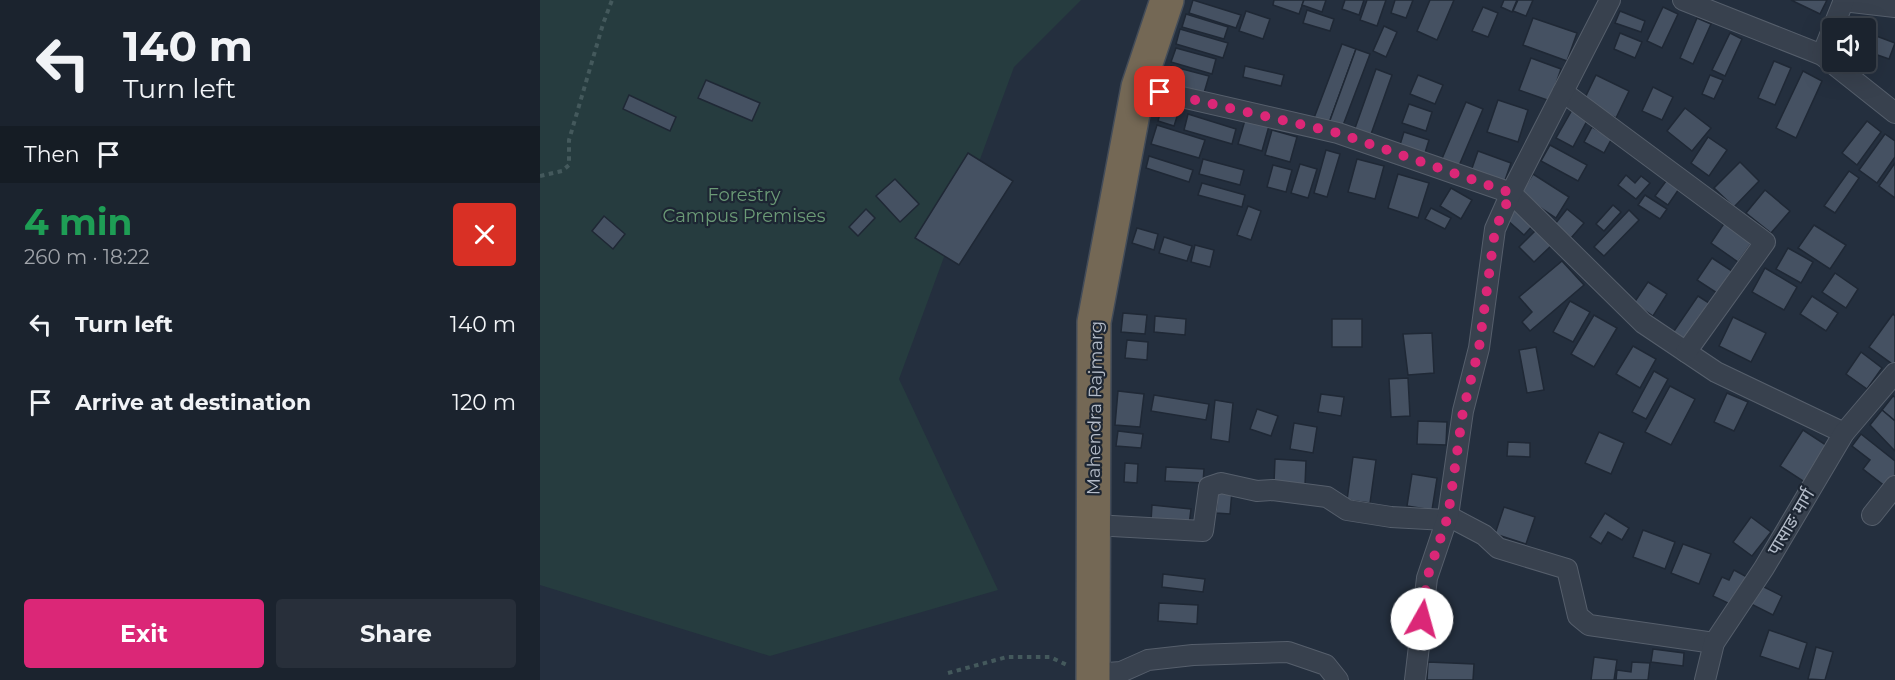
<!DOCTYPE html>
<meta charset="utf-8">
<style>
:root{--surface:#1b232e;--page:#282f3a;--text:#f1f3f6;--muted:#a0a4aa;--line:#39404a;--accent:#db2777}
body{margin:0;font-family:Montserrat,"Noto Sans Devanagari",sans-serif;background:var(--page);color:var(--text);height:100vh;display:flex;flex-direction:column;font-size:22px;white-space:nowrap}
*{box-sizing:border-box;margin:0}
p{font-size:20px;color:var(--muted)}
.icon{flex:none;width:33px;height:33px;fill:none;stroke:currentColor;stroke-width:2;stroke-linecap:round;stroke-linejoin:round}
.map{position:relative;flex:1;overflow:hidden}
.details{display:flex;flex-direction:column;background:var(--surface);width:540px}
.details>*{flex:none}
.hud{background:#1b232e;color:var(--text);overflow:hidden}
.controls{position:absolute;left:1282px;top:18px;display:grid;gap:12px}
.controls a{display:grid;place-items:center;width:54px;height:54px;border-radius:6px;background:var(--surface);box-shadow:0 6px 24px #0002,0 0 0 2px var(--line);font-size:30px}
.pin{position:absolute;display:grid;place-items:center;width:51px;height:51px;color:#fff;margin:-26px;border-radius:12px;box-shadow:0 3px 9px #0006}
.me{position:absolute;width:66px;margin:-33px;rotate:7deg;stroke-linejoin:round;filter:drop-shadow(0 0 4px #0008)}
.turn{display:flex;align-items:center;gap:21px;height:126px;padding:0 24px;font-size:27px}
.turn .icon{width:78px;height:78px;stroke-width:2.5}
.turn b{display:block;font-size:42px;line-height:51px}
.then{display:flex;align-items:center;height:57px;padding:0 24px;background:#0003;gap:12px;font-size:22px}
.round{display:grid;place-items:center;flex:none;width:63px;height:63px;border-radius:6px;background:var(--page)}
.summary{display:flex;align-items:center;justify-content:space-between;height:102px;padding:0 24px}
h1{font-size:36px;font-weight:700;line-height:45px;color:#1e9e55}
.cta{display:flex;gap:12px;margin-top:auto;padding:12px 24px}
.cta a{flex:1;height:69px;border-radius:6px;background:var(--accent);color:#fff;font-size:24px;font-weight:700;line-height:69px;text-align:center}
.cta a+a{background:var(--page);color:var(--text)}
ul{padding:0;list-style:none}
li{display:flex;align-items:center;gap:18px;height:78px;padding:0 24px}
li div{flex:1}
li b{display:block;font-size:22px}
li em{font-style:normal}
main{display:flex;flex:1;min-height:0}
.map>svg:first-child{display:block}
</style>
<main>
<section class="details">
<div class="hud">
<div class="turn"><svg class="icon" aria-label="left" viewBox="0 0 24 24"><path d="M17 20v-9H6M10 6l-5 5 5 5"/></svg><div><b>140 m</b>Turn left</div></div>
<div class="then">Then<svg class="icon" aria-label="arrive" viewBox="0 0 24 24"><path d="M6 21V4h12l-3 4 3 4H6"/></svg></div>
</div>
<div class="summary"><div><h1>4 min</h1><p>260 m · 18:22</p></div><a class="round" style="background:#d93025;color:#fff"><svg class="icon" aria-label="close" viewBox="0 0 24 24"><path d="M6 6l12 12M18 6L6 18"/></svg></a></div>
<ul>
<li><svg class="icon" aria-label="left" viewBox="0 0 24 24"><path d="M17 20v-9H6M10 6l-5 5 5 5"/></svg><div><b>Turn left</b></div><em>140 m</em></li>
<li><svg class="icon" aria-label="arrive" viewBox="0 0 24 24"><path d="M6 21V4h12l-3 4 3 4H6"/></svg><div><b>Arrive at destination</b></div><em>120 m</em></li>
</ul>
<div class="cta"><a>Exit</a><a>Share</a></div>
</section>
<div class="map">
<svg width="1355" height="680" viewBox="0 0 1355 680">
<rect width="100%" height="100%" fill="#242f3e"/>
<path fill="#263c3f" d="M0,0h541l-67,67 -115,312 99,211 -228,66 -230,-71z"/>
<g fill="#455162" stroke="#1f2835" stroke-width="1.5">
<path d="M653,0l48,15 -5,13 -47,-15z"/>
<path d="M734,0h30l-5,14 -26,-9z"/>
<path d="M764,0h22l-4,12 -20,-7z"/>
<path d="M805,0h19l-5,15 -17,-6z"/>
<path d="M827,0h19l-9,26 -17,-6z"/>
<path d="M855,0h18l-7,18 -15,-5z"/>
<path d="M890,0h24l-17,40 -20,-9z"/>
<path d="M964,0h13l-5,12 -11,-5z"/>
<path d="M978,0h15l-7,16 -13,-5z"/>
<path d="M1251,0h36l-7,14z"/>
<path d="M943,7l15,6 -10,24 -16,-6z"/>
<path d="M1123,7l15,7 -16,34 -15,-7z"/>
<path d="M767,10l27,9 -4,12 -27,-8z"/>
<path d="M706,11l24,8 -7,20 -24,-8z"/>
<path d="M1080,11l25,10 -4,11 -26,-9z"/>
<path d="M646,14l42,13 -4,12 -42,-12z"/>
<path d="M993,18l44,15 -10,28 -44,-16z"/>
<path d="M1157,18l14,6 -18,40 -13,-6z"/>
<path d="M844,26l13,6 -11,25 -13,-6z"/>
<path d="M640,29l48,14 -5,15 -47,-14z"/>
<path d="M1080,33l22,9 -7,16 -21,-9z"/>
<path d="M1190,33l12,6 -17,37 -13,-6z"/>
<path d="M1331,34l24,9 -6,16 -23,-8z"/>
<path d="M802,44l14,5 -27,74 -15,-5z"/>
<path d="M636,48l40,11 -4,15 -41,-12z"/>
<path d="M816,49l14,5 -28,74 -13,-5z"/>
<path d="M991,58l30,11 -11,32 -31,-11z"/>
<path d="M1234,61l17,7 -16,37 -17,-7z"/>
<path d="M631,66l38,10 -5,17 -37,-10z"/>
<path d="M705,66l39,9 -3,11 -38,-9z"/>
<path d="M836,69l16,6 -22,62 -16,-6z"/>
<path d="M1263,71l19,10 -26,57 -20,-10z"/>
<path d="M878,75l25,10 -8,19 -25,-10z"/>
<path d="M1056,75l33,16 -13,27 -33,-16z"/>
<path d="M1170,75l13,5 -9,19 -12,-5z"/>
<path d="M166,80l54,23 -8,18 -54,-23z"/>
<path d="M1113,87l20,10 -11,23 -20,-9z"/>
<path d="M89,95l47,22 -6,14 -47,-22z"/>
<path d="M624,99l17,5 -7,22 -16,-5z"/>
<path d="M958,100l30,10 -10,32 -31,-10z"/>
<path d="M926,102l17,7 -25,59 -17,-7z"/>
<path d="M869,104l23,8 -6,19 -24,-8z"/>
<path d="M1145,108l26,20 -19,23 -25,-20z"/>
<path d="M1032,110l16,9 -15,28 -17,-9z"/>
<path d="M648,114l48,15 -4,15 -48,-14z"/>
<path d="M705,120l24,6 -7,25 -24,-7z"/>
<path d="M1327,121l14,11 -24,33 -15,-12z"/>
<path d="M617,125l48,15 -6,18 -48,-14z"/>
<path d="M1052,127l20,11 -8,15 -20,-11z"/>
<path d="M732,130l25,7 -7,25 -25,-7z"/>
<path d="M864,132l25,8 -5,16 -25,-8z"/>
<path d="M1345,134l10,7v16l-18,26 -18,-13z"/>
<path d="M1168,137l19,13 -18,26 -18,-13z"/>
<path d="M1010,145l37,20 -9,16 -37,-20z"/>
<path d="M786,150l14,4 -13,43 -13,-4z"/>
<path d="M938,151l33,12 -8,23 -33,-12z"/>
<path d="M428,153l45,28 -54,84 -44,-27z"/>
<path d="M609,156l44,14 -4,12 -43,-14z"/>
<path d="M663,159l41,11 -4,15 -41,-11z"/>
<path d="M817,159l27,7 -9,33 -27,-7z"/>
<path d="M1200,162l19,19 -25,26 -20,-19z"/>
<path d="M1355,163v35l-16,-12z"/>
<path d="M760,164l17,5 -9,29 -17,-5z"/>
<path d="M733,165l19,5 -6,22 -19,-5z"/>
<path d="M1309,171l10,7 -24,35 -11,-7z"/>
<path d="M858,174l31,9 -11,35 -30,-10z"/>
<path d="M993,174l36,23 -13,21 -36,-24z"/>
<path d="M1086,175l9,8 6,-7 9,7 -14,16 -18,-14z"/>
<path d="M1129,177l12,9 -13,19 -13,-9z"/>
<path d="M355,179l24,25 -19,18 -24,-26z"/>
<path d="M662,183l43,12 -3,12 -44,-12z"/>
<path d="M911,188l21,12 -11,19 -21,-13z"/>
<path d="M1225,190l25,21 -19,22 -25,-20z"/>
<path d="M1105,195l22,14 -7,10 -22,-14z"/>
<path d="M1073,205l8,7 -17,19 -8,-7z"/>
<path d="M708,206l13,5 -10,29 -14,-5z"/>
<path d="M891,208l20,10 -6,11 -20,-10z"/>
<path d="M976,208l18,16 -10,11 -18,-16z"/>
<path d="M326,209l9,9 -17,18 -9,-9z"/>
<path d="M1027,209l17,14 -13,15 -16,-14z"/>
<path d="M1089,210l10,10 -35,36 -10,-9z"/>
<path d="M64,216l21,18 -12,15 -21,-18z"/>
<path d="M1185,222l28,19 -15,21 -27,-19z"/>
<path d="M1274,225l32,20 -16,24 -32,-21z"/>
<path d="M597,228l21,6 -4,16 -22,-7z"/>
<path d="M997,229l16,15 -19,18 -15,-15z"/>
<path d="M624,237l28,9 -5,15 -28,-8z"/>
<path d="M655,245l19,5 -4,17 -19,-5z"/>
<path d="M1248,248l25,14 -12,21 -25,-14z"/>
<path d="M1172,258l20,13 -15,22 -20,-13z"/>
<path d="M1022,261l22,24 -54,46 -8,-9 10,-10 -13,-15z"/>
<path d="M1225,268l32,19 -13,23 -32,-18z"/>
<path d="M1295,273l23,16 -12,19 -24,-16z"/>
<path d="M1108,282l19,12 -14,22 -19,-13z"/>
<path d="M1158,296l11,7 -26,38 -11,-7z"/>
<path d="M1272,296l26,17 -12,18 -26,-17z"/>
<path d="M1030,301l20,11 -17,30 -20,-10z"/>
<path d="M583,313l24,2 -2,19 -24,-2z"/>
<path d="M1353,314l2,2v50l-26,-19z"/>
<path d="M1054,315l23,13 -23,39 -23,-13z"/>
<path d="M615,316l31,3 -1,16 -31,-3z"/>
<path d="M1193,317l33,16 -15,29 -32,-16z"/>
<rect x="792" y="319" width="30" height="28"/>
<path d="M892,333l2,40 -26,2 -5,-41z"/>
<path d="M587,340l21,2 -1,18 -22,-2z"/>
<path d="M1093,346l23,13 -16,29 -24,-14z"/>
<path d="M996,347l8,43 -17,3 -8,-43z"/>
<path d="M1321,352l21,16 -15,21 -21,-15z"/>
<path d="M1114,371l14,8 -22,40 -14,-7z"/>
<path d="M868,378l2,38 -19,1 -2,-38z"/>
<path d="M1130,386l25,13 -24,46 -26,-13z"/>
<path d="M578,391l26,3 -4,33 -25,-2z"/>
<path d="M1187,393l21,9 -14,29 -20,-9z"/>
<path d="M781,394l23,3 -3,19 -23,-4z"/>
<path d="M614,395l55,9 -3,16 -55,-9z"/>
<path d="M1353,396l2,1v24l-13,-11z"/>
<path d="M675,400l18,3 -4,39 -18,-3z"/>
<path d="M717,409l21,7 -7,20 -21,-7z"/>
<path d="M1342,410l13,11v30l-25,-26z"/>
<path d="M878,421l29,1 -1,23 -29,-1z"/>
<path d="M754,423l23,4 -4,26 -23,-4z"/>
<path d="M1263,430l26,17 -23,36 -26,-17z"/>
<path d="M578,431l25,3 -2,14 -25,-2z"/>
<path d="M1059,432l25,11 -13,31 -26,-11z"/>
<path d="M1321,434l34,27v24l-5,5 -27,-21 7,-9 -18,-14z"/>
<path d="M968,442l22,1v14l-23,-1z"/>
<path d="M813,457l23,3 -6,43 -23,-3z"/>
<path d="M735,459l31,2 -1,24 -31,-2z"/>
<path d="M585,463l13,1 -1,19 -13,-1z"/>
<path d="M626,467l38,2 -1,14 -38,-2z"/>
<path d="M872,474l25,4 -5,32 -25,-4z"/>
<path d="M678,489l14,2 -2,23 -14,-1z"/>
<path d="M612,505l39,4 -2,16 -38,-4z"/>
<path d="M964,507l31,10 -9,27 -31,-10z"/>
<path d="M1065,513l24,15 -7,12 -14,-8 -7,12 -11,-7z"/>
<path d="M1211,517l20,15 -19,24 -19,-14z"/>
<path d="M1103,530l32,12 -10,27 -32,-12z"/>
<path d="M1143,544l28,10 -12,30 -28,-11z"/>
<path d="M1194,570l13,7 -13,29 -21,-10 9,-19 7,3z"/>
<path d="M623,574l42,5 -2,13 -41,-5z"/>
<path d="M1220,585l22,11 -9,19 -22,-11z"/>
<path d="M619,603l39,2 -1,19 -39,-3z"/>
<path d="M1229,630l38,13 -8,26 -39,-13z"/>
<path d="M1276,647l17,5 -8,28 -17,-1z"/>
<path d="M1113,649l31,4 -1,13 -32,-4z"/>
<path d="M1054,657l23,3 -3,20h-23z"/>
<path d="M888,662l46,2 -1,16h-46z"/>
<path d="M1092,662l18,1 -2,17h-32l1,-10 14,2z"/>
</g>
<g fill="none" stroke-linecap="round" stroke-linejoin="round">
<defs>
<g id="street">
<path d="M1143,0l139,55 73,58"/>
<path d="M1303,1l52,6"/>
<path d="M1282,55l22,-55"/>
<path d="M598,87l200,46 173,60 132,130 73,49 128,61"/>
<path d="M1023,92l202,150 -79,110"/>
<path d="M1332,515l23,-29"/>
<path d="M908,516l36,19 14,13 69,21 11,47 11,9 125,18"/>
<path d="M554,525l109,6 6,-44 12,-4 36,8 16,-1 54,7 20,13 44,7 55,3"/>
<path d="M553,674l28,-2 27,-12 45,-5 95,-3 38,13 12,15"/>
<path d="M875,680l12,-102 21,-62 15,-105 16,-63 16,-119 16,-36 99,-193"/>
<path d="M1165,680l9,-37 50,-75 80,-135 51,-60"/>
</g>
<path id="highway" d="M553,680l1,-358 44,-235 29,-87"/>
</defs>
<use href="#street" stroke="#565f6c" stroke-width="22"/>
<use href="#highway" stroke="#434c59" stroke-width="36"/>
<g stroke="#44595c" stroke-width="4" stroke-dasharray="4.5 4.5" stroke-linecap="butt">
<path d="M0,176l22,-5 7,-6v-25l34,-116 9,-24"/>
<path d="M408,673l59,-16h43l17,8"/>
</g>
<use href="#street" stroke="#38414e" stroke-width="20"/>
<use href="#highway" stroke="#746855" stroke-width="33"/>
</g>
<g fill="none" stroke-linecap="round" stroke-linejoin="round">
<path stroke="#db2777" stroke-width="10" stroke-dasharray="0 18" d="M620,92l178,41 173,60 -16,37 -16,118 -16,63 -15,105 -21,62 -5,41"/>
</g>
<g text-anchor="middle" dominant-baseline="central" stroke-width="4.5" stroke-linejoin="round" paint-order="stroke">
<g font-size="18" fill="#6b9a76" stroke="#1d2633">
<text x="204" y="195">Forestry<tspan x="204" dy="21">Campus Premises</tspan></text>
</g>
<g font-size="18" fill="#b4bcc9" stroke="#1d2633">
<text transform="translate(555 408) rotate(-89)">Mahendra Rajmarg</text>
<text transform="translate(1251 522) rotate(-59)">पासाङ मार्ग</text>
</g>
</g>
</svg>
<div class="controls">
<a><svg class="icon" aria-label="sound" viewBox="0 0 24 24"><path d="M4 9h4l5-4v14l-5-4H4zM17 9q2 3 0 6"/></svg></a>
</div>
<div class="pin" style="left:620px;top:92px;background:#d93025"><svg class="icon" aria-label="arrive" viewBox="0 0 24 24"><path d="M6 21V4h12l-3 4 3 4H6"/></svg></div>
<svg class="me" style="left:882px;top:619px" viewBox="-20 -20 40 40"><circle r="19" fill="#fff"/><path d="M0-13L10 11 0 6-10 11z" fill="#db2777"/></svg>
</div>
</main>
